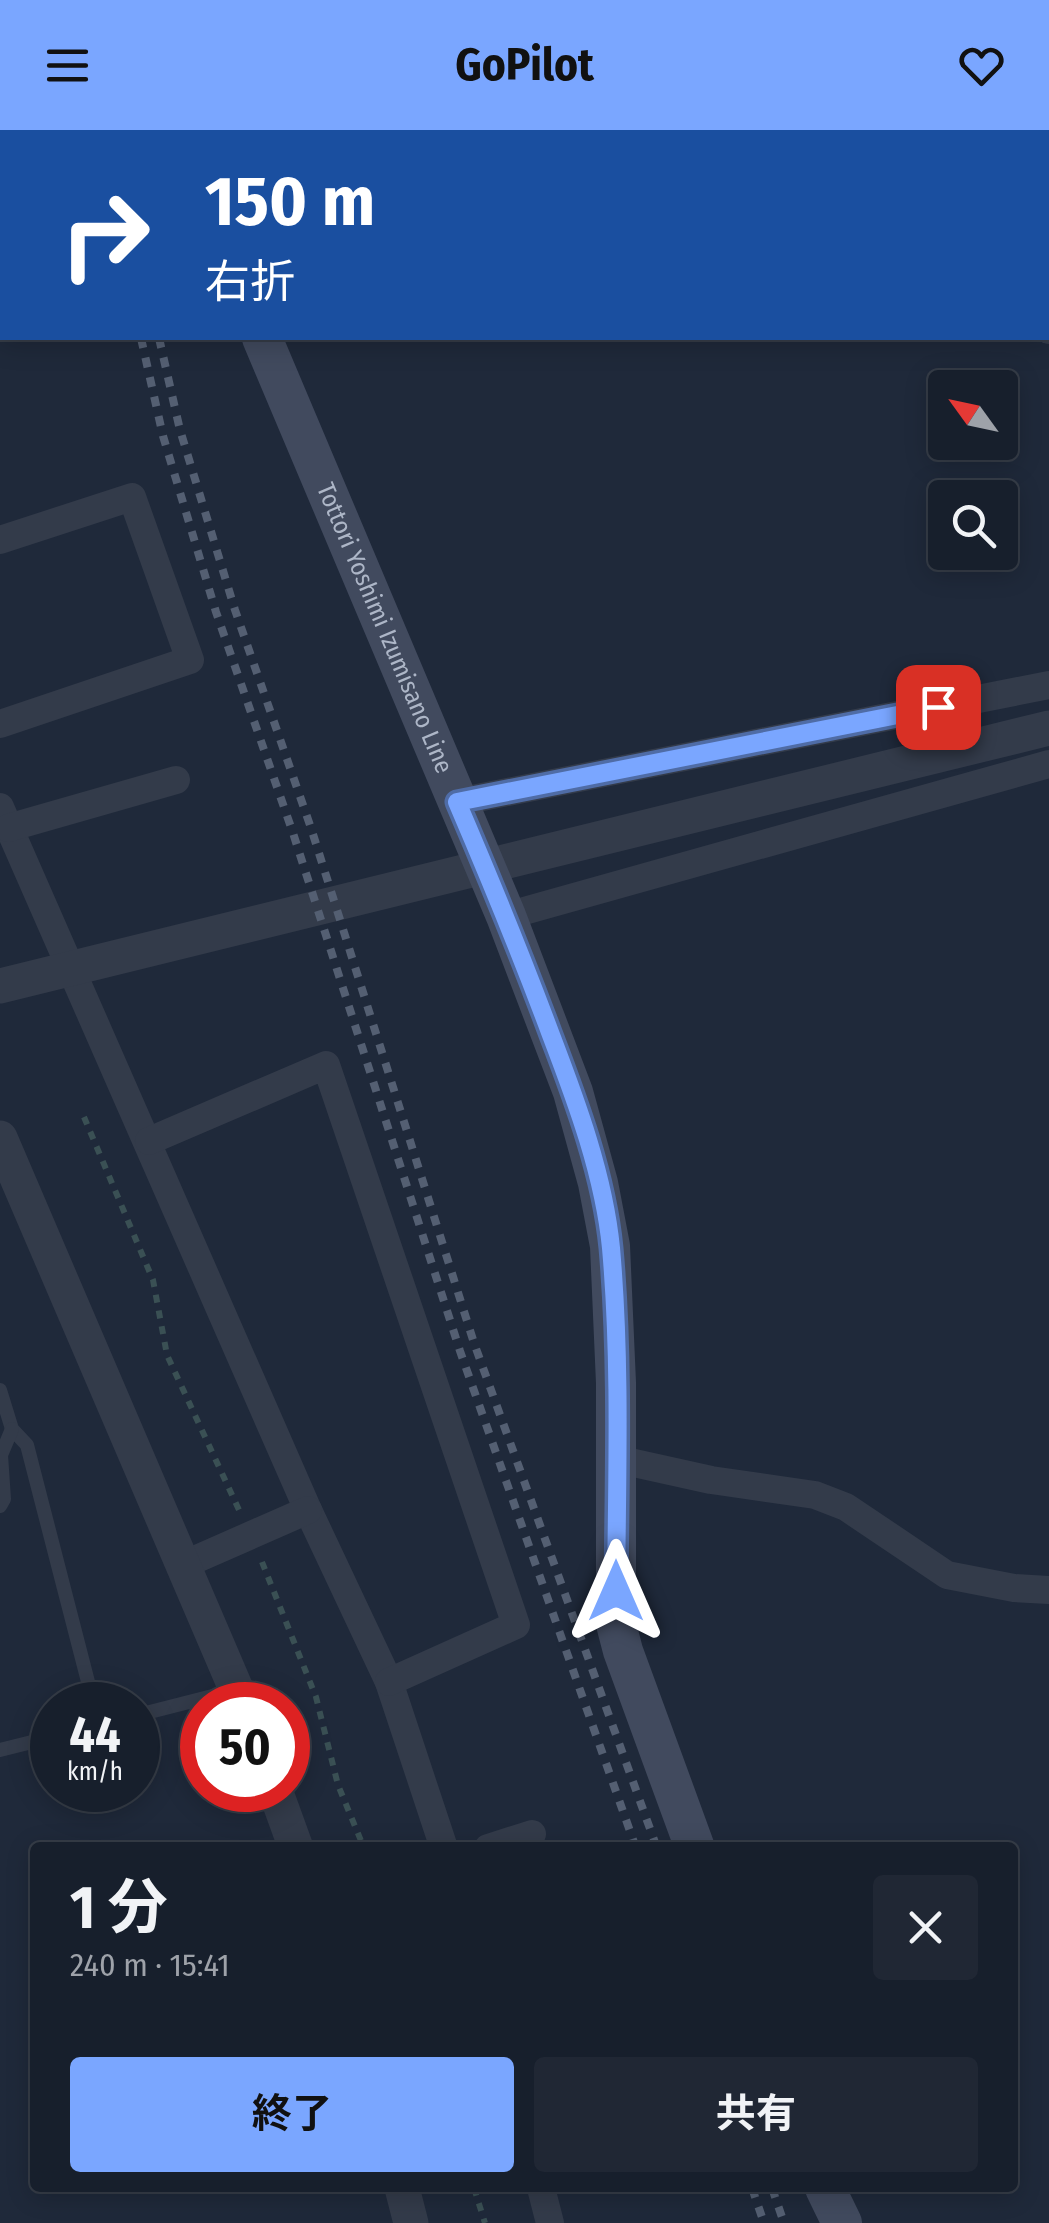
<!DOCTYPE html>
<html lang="ja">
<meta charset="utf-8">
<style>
:root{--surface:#171f2c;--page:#202734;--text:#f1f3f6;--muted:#9ea2a9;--line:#363d48;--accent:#7aa6ff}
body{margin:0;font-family:"Fira Sans Condensed","Noto Sans JP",sans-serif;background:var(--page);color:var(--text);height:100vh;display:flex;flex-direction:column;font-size:38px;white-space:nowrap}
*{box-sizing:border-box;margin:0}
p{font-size:32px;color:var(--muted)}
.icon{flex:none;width:55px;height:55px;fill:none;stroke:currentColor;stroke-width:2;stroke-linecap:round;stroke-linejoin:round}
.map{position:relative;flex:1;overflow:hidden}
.details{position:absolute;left:30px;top:1712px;width:988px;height:350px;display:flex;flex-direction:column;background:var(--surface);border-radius:10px;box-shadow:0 5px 25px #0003,0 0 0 2px var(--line)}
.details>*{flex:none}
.hud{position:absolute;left:0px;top:0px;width:1050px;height:210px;box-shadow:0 5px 25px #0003,0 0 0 2px var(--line);background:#1a4fa0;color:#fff;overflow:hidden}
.needle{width:65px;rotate:303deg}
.tools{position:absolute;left:928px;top:240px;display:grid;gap:20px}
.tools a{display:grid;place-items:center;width:90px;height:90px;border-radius:10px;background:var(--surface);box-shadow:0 5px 25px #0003,0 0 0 2px var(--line);font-size:50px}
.speed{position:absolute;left:30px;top:1552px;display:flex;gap:20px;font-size:50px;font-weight:700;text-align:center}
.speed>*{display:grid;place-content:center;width:130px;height:130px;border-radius:50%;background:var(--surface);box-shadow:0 5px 25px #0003,0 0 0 2px var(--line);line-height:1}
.speed small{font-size:25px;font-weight:400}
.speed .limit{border:15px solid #d22;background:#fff;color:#111}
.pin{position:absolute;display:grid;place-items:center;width:85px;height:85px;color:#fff;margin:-42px;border-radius:20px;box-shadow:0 5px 15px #0006}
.me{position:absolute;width:110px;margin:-55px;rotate:0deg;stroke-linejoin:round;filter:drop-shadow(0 0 8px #0008)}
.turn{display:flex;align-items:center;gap:35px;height:210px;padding:0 40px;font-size:45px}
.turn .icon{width:130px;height:130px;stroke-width:2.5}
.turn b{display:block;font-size:70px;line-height:85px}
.round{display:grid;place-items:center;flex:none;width:105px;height:105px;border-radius:10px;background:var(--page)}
.overview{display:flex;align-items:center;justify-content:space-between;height:170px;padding:0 40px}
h1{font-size:60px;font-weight:700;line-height:75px}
.primary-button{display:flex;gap:20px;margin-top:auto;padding:20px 40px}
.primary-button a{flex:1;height:115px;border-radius:10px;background:var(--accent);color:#111;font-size:40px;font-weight:700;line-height:115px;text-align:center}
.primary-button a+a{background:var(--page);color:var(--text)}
header{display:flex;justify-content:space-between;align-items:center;height:130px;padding:0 40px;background:var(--accent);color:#111;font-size:45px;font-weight:700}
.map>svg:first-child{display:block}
</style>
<header><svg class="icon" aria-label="menu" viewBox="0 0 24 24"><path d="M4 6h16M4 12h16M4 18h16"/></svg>GoPilot<svg class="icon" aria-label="heart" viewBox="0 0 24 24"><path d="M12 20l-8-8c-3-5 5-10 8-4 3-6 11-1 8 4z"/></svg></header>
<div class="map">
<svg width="1049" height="2093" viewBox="0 0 1049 2093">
<rect width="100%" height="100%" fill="#1f293a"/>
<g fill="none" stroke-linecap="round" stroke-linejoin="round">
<g stroke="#3a5054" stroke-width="6" stroke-dasharray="8 8" stroke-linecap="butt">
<path d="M84,987l69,163 14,75 72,155"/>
<path d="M262,1432l54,135 22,88 26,63"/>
<path d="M474,2058l11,35"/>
</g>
<g stroke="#333b4a" stroke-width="14">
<path d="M0,1260l12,39 15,16 67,260"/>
<path d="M0,1376l4,-7 -3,-44 11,-26"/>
<path d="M138,1585l98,-25"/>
<path d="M0,1620l52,-13"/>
</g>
<g stroke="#333b4a" stroke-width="28">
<path d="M726,0l5,2"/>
<path d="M544,2l1,-2"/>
<path d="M914,2l1,-2"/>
<path d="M0,196l2,-1"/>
<path d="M1048,198l1,2"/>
<path d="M0,410l132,-43 58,163 -190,64"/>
<path d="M457,672l592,-117"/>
<path d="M0,677l308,703 81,172 55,166"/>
<path d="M8,698l168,-48"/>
<path d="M506,786l543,-152"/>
<path d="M149,1011l177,-76 190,560 -127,57"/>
<path d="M616,1329l95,21 104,15 31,12 101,68 67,13 35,2"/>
<path d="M183,1435l125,-55"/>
<path d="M488,1718l44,-14"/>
<path d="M541,2058l9,35"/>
</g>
<g stroke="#333b4a" stroke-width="35">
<path d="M0,856l1049,-258"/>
<path d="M0,1008l243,567"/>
<path d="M275,1660l21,58"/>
<path d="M402,2058l9,35"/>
</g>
<g stroke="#414a5e" stroke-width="40">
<path d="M177,0l1,2"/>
<path id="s1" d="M262,208l244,578 67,176 25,91 12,63 6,137v241l7,27 72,197"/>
<path d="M825,2058l17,35"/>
</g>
<g stroke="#545f72" stroke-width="8" stroke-dasharray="10 10" stroke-linecap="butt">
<path d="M100,0v2"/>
<path d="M119,0l1,2"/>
<path d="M141,208l22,98 53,176 77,221 167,518 176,497"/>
<path d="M159,208l21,92 55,180 76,218 163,515 183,505"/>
<path d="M752,2058l12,35"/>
<path d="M772,2058l12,35"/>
</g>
</g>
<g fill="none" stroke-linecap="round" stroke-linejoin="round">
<defs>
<path id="route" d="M616,1461c1,-114 5,-230 -5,-343 -7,-72 -34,-145 -60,-213 -29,-78 -61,-156 -94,-233l481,-95"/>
</defs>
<use href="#route" stroke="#4f6ca6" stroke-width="25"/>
<use href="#route" stroke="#7aa6ff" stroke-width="18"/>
</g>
<g text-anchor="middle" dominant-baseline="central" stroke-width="10" stroke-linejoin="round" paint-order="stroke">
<g font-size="25" fill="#adb6c7" stroke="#18212f">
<text stroke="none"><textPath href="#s1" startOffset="315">Tottori Yoshimi Izumisano Line</textPath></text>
</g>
</g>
</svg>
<div class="tools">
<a><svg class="needle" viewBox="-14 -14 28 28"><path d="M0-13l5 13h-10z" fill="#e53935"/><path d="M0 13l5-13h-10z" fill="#9ea2a9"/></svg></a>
<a><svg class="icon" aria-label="search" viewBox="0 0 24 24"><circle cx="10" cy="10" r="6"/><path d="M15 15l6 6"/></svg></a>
</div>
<div class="speed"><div>44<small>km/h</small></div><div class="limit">50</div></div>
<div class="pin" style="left:938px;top:577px;background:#d93025"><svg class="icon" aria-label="arrive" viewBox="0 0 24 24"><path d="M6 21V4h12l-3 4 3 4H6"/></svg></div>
<svg class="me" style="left:616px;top:1461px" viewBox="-20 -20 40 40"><path d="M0-17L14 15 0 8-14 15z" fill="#7aa6ff" stroke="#fff" stroke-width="4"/></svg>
<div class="hud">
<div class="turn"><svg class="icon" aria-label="right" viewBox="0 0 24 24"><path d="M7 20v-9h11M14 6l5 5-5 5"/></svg><div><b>150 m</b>右折</div></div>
</div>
<section class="details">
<div class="overview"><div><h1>1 分</h1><p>240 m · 15:41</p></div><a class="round"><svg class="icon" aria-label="close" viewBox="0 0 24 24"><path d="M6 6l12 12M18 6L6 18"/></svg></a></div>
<div class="primary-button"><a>終了</a><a>共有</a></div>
</section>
</div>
